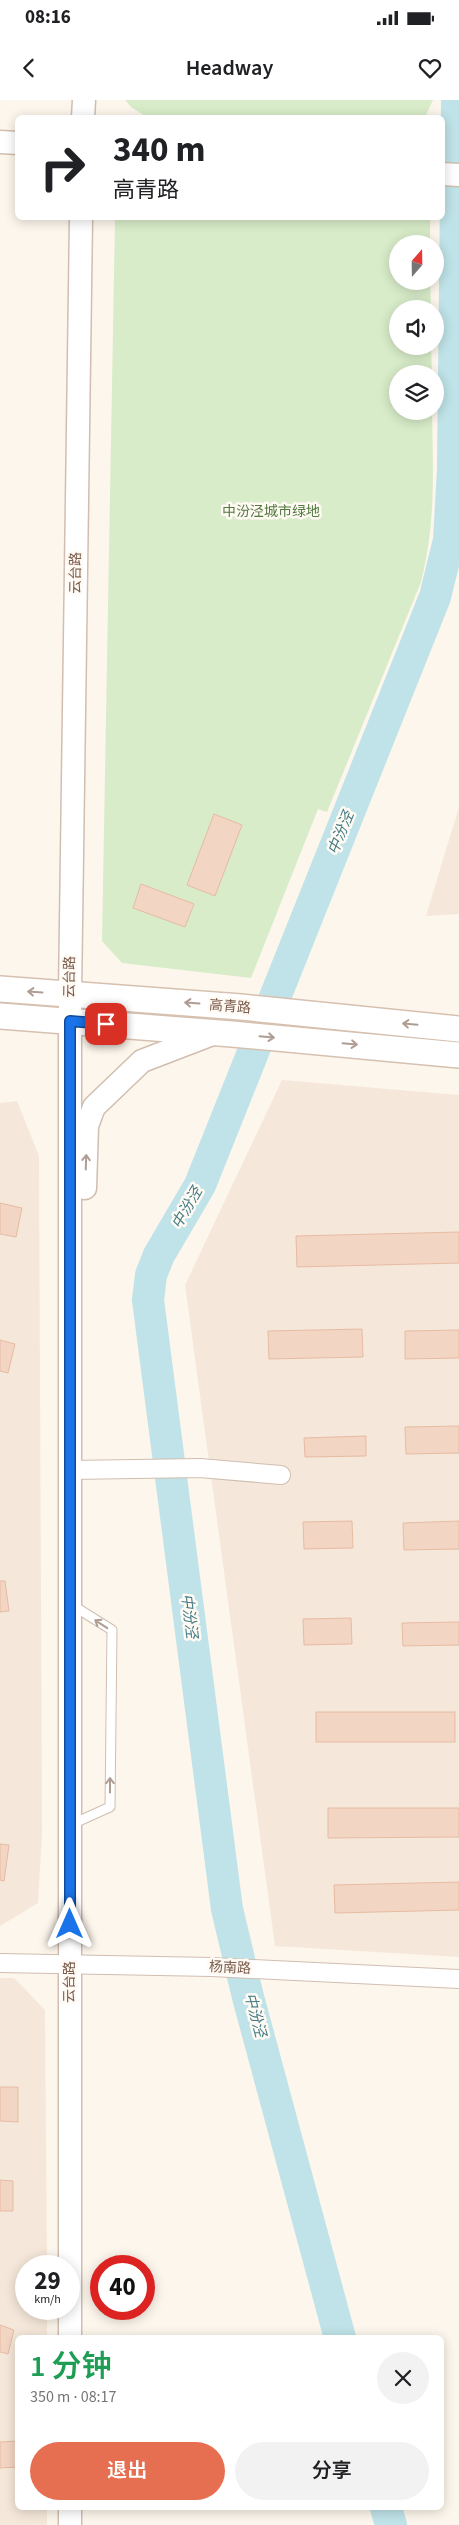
<!DOCTYPE html>
<html lang="zh">
<meta charset="utf-8">
<style>
:root{--surface:#fff;--page:#f2f2f2;--text:#202124;--muted:#757577;--accent:#e76f51}
body{margin:0;font-family:"Source Sans 3","Noto Sans SC",sans-serif;background:var(--page);color:var(--text);height:100vh;display:flex;flex-direction:column;font-size:19px;white-space:nowrap}
*{box-sizing:border-box;margin:0}
p{font-size:16px;color:var(--muted)}
.icon{flex:none;width:28px;height:28px;fill:none;stroke:currentColor;stroke-width:2;stroke-linecap:round;stroke-linejoin:round}
.map{position:relative;flex:1;overflow:hidden}
.sheet{position:absolute;left:15px;top:2235px;width:429px;height:175px;display:flex;flex-direction:column;background:var(--surface);border-radius:8px;box-shadow:0 2px 12px #0003}
.sheet>*{flex:none}
.hud{position:absolute;left:15px;top:15px;width:430px;height:105px;border-radius:8px;box-shadow:0 2px 12px #0003;background:#fff;color:var(--text);overflow:hidden}
.needle{width:32px;rotate:20deg}
.fabs{position:absolute;left:389px;top:135px;display:grid;gap:10px}
.fabs a{display:grid;place-items:center;width:55px;height:55px;border-radius:50%;background:var(--surface);box-shadow:0 2px 12px #0003;font-size:25px}
.speed{position:absolute;left:15px;top:2155px;display:flex;gap:10px;font-size:25px;font-weight:700;text-align:center}
.speed>*{display:grid;place-content:center;width:65px;height:65px;border-radius:50%;background:var(--surface);box-shadow:0 2px 12px #0003;line-height:1}
.speed small{font-size:12px;font-weight:400}
.speed .limit{border:8px solid #d22;background:#fff;color:#111}
.pin{position:absolute;display:grid;place-items:center;width:42px;height:42px;color:#fff;margin:-21px;border-radius:10px;box-shadow:0 2px 8px #0006}
.me{position:absolute;width:55px;margin:-28px;rotate:0deg;stroke-linejoin:round;filter:drop-shadow(0 0 4px #0008)}
.turn{display:flex;align-items:center;gap:18px;height:105px;padding:0 15px;font-size:22px}
.turn .icon{width:65px;height:65px;stroke-width:2.5}
.turn b{display:block;font-size:35px;line-height:42px}
.round{display:grid;place-items:center;flex:none;width:52px;height:52px;border-radius:26px;background:var(--page)}
.summary{display:flex;align-items:center;justify-content:space-between;height:85px;padding:0 15px}
h1{font-size:30px;font-weight:600;line-height:38px;color:#1e9e55}
.action{display:flex;gap:10px;margin-top:auto;padding:10px 15px}
.action a{flex:1;height:58px;border-radius:30px;background:var(--accent);color:#fff;font-size:20px;font-weight:600;line-height:58px;text-align:center}
.action a+a{background:var(--page);color:var(--text)}
.status{display:flex;justify-content:space-between;align-items:center;height:35px;padding:0 25px;background:var(--surface);direction:ltr}
.status svg{height:14px;fill:currentColor}
header{display:flex;justify-content:space-between;align-items:center;height:65px;padding:0 15px;background:var(--surface);font-size:22px;font-weight:600}
.map>svg:first-child{display:block}
</style>
<div class="status"><b>08:16</b><svg viewBox="0 0 49 12"><path d="M0 12V9h3v3zM5 12V6h3v6zM10 12V3h3v9zM15 12V0h3v12zM26 1h20v11H26zM47 4h2v5h-2z"/></svg></div>
<header><svg class="icon" aria-label="back" viewBox="0 0 24 24"><path d="M15 5l-7 7 7 7"/></svg>Headway<svg class="icon" aria-label="heart" viewBox="0 0 24 24"><path d="M12 20l-8-8c-3-5 5-10 8-4 3-6 11-1 8 4z"/></svg></header>
<div class="map">
<svg width="459" height="2425" viewBox="0 0 459 2425">
<rect width="100%" height="100%" fill="#fdf6ec"/>
<g fill="#f5e8da">
<path d="M459,707v107l-33,2z"/>
<path d="M282,980l177,15v862l-184,-11 -90,-661z"/>
<path d="M17,1001l22,55 3,677 -4,70 -38,23v-823z"/>
<path d="M0,1878h14l31,32 2,256h-21v43h21v28l-29,1v170h29v17h-47z"/>
</g>
<g fill="#d8ecc9">
<path d="M125,0h308l-8,17 -277,1 -17,-11z"/>
<path d="M115,118h315v26h-32v37h32l1,28h-33v37h33l1,28h-34v37h34c1,61 4,111 -11,171l-94,230 -9,-3 -67,169 -129,-15 -20,-22z"/>
</g>
<g fill="none" stroke-linecap="round" stroke-linejoin="round">
<g stroke="#bfe3e8" stroke-width="32">
<path d="M340,2238l-92,-341 -21,-88 -79,-609 3,-25 8,-20 41,-70 235,-588 14,-57 4,-71 4,-369"/>
<path d="M386,2408l5,17"/>
</g>
</g>
<g fill="#f3d5c3" stroke="#e6bba3">
<path d="M214,714l28,11 -27,71 -28,-11z"/>
<path d="M141,784l53,20 -9,23 -52,-19z"/>
<path d="M0,1103l22,5 -6,29 -16,-3z"/>
<path d="M459,1132v31l-162,4 -1,-31z"/>
<path d="M362,1229l1,28 -94,2 -1,-28z"/>
<path d="M459,1230v28l-54,1v-28z"/>
<path d="M0,1240l15,4 -7,29 -8,-2z"/>
<path d="M459,1326v27l-53,1 -1,-27z"/>
<path d="M366,1336v20l-61,1 -1,-19z"/>
<path d="M352,1421l1,27 -49,1 -1,-27z"/>
<path d="M459,1421v28l-55,1 -1,-27z"/>
<path d="M0,1481h5l4,30 -9,1z"/>
<path d="M351,1518l1,26 -48,1 -1,-26z"/>
<path d="M459,1522v23l-56,1 -1,-23z"/>
<rect x="316" y="1612" width="139" height="30"/>
<path d="M328,1708h131v29l-131,1z"/>
<path d="M0,1744l9,1 -5,36 -4,-1z"/>
<path d="M459,1782v28l-124,3 -1,-28z"/>
<path d="M0,1987h18v35l-18,-1z"/>
<path d="M0,2080l13,1v30h-13z"/>
<path d="M0,2225l14,5 -6,24 -8,-2z"/>
<path d="M18,2341v26l-18,1v-26z"/>
</g>
<g fill="none" stroke-linecap="round" stroke-linejoin="round">
<defs>
<path id="service" d="M70,1725l40,-18 2,-177 -40,-25"/>
<g id="minor">
<path d="M70,1370l130,-2 81,7"/>
<path d="M0,1863l212,4 247,12"/>
</g>
<g id="tertiary">
<path d="M83,18l1,-18"/>
<path d="M0,42l18,1"/>
<path d="M442,74l17,1"/>
<path d="M85,1088l2,-62 7,-19 48,-46 73,-28"/>
<path d="M70,2238v-1344l11,-776"/>
<path d="M70,2408v17"/>
</g>
<g id="secondary">
<path d="M0,889l241,18 218,22"/>
<path d="M0,916l232,18 227,21"/>
</g>
</defs>
<use href="#service" stroke="#d1beb0" stroke-width="11"/>
<use href="#minor" stroke="#d1beb0" stroke-width="20"/>
<use href="#tertiary" stroke="#d1beb0" stroke-width="25"/>
<use href="#secondary" stroke="#d6c0b0" stroke-width="28"/>
<use href="#service" stroke="#fff" stroke-width="9"/>
<use href="#minor" stroke="#fff" stroke-width="18"/>
<use href="#tertiary" stroke="#fff" stroke-width="22"/>
<use href="#secondary" stroke="#fff" stroke-width="25"/>
</g>
<defs><path id="oneway-shaft" d="M-6 0H5M1.5-3L5.5 0L1.5 3" fill="none" stroke-width="1.6" stroke-linecap="round" stroke-linejoin="round" transform="scale(1.25)"/></defs>
<g stroke="#af9d94">
<use href="#oneway-shaft" transform="translate(35 892) rotate(-176)"/>
<use href="#oneway-shaft" transform="translate(192 903) rotate(-176)"/>
<use href="#oneway-shaft" transform="translate(410 924) rotate(-175)"/>
<use href="#oneway-shaft" transform="translate(267 937) rotate(5)"/>
<use href="#oneway-shaft" transform="translate(350 944) rotate(5)"/>
<use href="#oneway-shaft" transform="translate(86 1062) rotate(-88)"/>
<use href="#oneway-shaft" transform="translate(101 1524) rotate(-147)"/>
<use href="#oneway-shaft" transform="translate(110 1685) rotate(-90)"/>
</g>
<g fill="none" stroke-linecap="round" stroke-linejoin="round">
<defs>
<path id="route" d="M70,1824v-903l36,3"/>
</defs>
<use href="#route" stroke="#114b97" stroke-width="12"/>
<use href="#route" stroke="#1a73e8" stroke-width="9"/>
</g>
<g text-anchor="middle" dominant-baseline="central" stroke-width="5" stroke-linejoin="round" paint-order="stroke">
<g font-size="14" fill="#537a41" stroke="#fffaf3">
<text x="271" y="412">中汾泾城市绿地</text>
</g>
<g font-size="14" fill="#7a5c4d" stroke="#fffaf3">
<text transform="translate(76 473) rotate(-89)">云台路</text>
<text transform="translate(70 877) rotate(-89)">云台路</text>
<text transform="translate(230 907) rotate(5)">高青路</text>
<text transform="translate(230 1868) rotate(3)">杨南路</text>
<text transform="translate(70 1882) rotate(-90)">云台路</text>
</g>
<g font-size="15" font-style="italic" fill="#437c86" stroke="#fffaf3">
<text transform="translate(341 733) rotate(-68)">中汾泾</text>
<text transform="translate(187 1108) rotate(-60)">中汾泾</text>
<text transform="translate(189 1516) rotate(83)">中汾泾</text>
<text transform="translate(255 1915) rotate(75)">中汾泾</text>
</g>
</g>
</svg>
<div class="fabs">
<a><svg class="needle" viewBox="-14 -14 28 28"><path d="M0-13l5 13h-10z" fill="#e53935"/><path d="M0 13l5-13h-10z" fill="#757577"/></svg></a>
<a><svg class="icon" aria-label="sound" viewBox="0 0 24 24"><path d="M4 9h4l5-4v14l-5-4H4zM17 9q2 3 0 6"/></svg></a>
<a><svg class="icon" aria-label="layers" viewBox="0 0 24 24"><path d="M12 4l9 5-9 5-9-5zM3 14l9 5 9-5"/></svg></a>
</div>
<div class="speed"><div>29<small>km/h</small></div><div class="limit">40</div></div>
<div class="pin" style="left:106px;top:924px;background:#d93025"><svg class="icon" aria-label="arrive" viewBox="0 0 24 24"><path d="M6 21V4h12l-3 4 3 4H6"/></svg></div>
<svg class="me" style="left:70px;top:1824px" viewBox="-20 -20 40 40"><path d="M0-17L14 15 0 8-14 15z" fill="#1a73e8" stroke="#fff" stroke-width="4"/></svg>
<div class="hud">
<div class="turn"><svg class="icon" aria-label="right" viewBox="0 0 24 24"><path d="M7 20v-9h11M14 6l5 5-5 5"/></svg><div><b>340 m</b>高青路</div></div>
</div>
<section class="sheet">
<div class="summary"><div><h1>1 分钟</h1><p>350 m · 08:17</p></div><a class="round"><svg class="icon" aria-label="close" viewBox="0 0 24 24"><path d="M6 6l12 12M18 6L6 18"/></svg></a></div>
<div class="action"><a>退出</a><a>分享</a></div>
</section>
</div>
